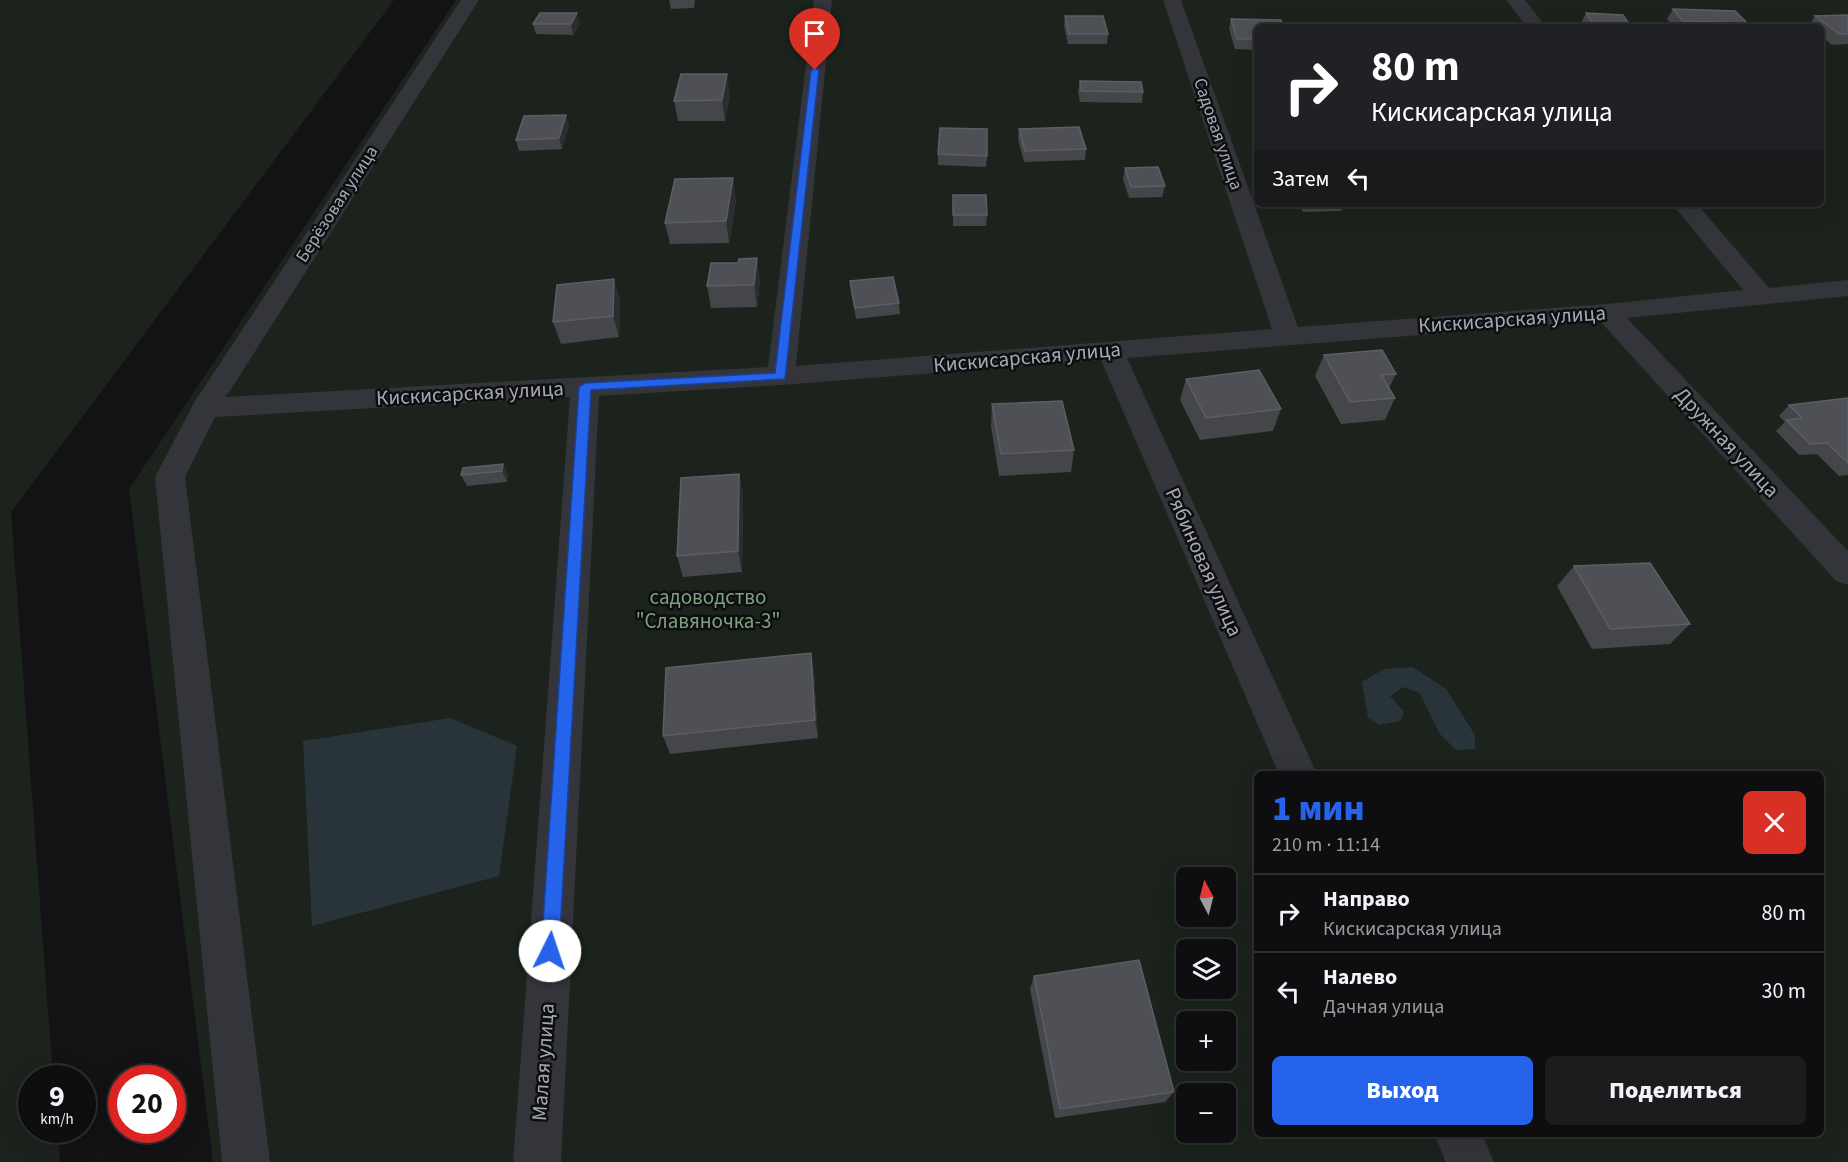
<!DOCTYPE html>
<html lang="ru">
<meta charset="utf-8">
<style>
:root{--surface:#0e0e10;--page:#1c1c1e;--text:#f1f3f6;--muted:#9b9c9f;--line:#2e2e30;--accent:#2563eb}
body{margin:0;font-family:"Source Sans 3",sans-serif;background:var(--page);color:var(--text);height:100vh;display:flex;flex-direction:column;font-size:22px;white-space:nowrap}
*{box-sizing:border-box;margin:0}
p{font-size:20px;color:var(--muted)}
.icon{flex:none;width:33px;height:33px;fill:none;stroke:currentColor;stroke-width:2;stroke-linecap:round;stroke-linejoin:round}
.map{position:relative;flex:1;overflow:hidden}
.details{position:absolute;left:1254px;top:771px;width:570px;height:366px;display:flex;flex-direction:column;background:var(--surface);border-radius:9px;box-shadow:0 6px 24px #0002,0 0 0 2px var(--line)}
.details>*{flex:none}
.guide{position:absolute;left:1254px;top:24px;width:570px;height:183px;border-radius:9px;box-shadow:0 6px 24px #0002,0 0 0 2px var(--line);background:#202124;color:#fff;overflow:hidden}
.needle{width:39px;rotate:353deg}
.controls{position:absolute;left:1176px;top:867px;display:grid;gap:12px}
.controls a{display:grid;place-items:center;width:60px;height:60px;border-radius:9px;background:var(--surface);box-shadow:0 6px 24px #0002,0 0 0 2px var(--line);font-size:30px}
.speed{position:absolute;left:18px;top:1065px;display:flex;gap:12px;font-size:30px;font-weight:700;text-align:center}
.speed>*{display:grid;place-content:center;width:78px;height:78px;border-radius:50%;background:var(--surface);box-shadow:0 6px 24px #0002,0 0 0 2px var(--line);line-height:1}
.speed small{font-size:15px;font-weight:400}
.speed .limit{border:9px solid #d22;background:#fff;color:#111}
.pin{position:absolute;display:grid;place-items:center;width:51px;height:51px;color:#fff;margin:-62px -26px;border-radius:50% 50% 50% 0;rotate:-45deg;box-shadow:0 0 6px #0007}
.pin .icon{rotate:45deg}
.me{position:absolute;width:66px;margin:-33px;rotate:4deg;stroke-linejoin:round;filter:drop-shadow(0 0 4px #0008)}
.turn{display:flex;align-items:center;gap:21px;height:126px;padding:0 18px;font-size:27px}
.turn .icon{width:78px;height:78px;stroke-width:2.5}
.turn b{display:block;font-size:42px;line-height:51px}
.then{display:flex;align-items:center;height:57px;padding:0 18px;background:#0003;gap:12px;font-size:22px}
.round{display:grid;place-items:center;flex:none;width:63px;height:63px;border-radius:9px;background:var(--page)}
.overview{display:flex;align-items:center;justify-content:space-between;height:102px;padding:0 18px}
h1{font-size:36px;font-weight:800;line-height:45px;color:var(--accent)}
.button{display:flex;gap:12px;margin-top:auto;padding:12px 18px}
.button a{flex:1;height:69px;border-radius:9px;background:var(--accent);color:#fff;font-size:24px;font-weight:800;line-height:69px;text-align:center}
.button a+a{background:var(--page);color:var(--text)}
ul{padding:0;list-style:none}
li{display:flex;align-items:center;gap:18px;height:78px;padding:0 18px;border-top:2px solid var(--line)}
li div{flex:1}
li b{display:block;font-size:22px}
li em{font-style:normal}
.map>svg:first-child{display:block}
</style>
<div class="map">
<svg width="1848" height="1162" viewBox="0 0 1848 1162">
<rect width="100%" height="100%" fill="#131315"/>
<g fill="#1b231c" fill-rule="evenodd">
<path d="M0,0h394l-383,512 42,566h-21v52h25l3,32h-60z"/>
<path d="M456,0h1392v1162h-1635l-84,-673zM1257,27h564v177h-564zM1257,774h564v360h-564zM1186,878h40v38h-40zM1186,950h40v38h-40zM1186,1022h40v38h-40zM1186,1094h40v38h-40z"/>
</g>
<g fill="#29333a">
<path d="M1413,667l33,22 29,46v14l-19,1 -17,-17 -19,-40 -17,-6 -13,9 14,16 -3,9 -22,4 -11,-7 -6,-36 22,-13z"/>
<path d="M450,718l67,28 -18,130 -187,50 -9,-185z"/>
</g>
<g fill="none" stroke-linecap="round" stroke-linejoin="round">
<g fill="#34353b" fill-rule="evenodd">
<path d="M461,0h18l-253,397 542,-30 46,-367h18l-36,366 476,-37 -109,-329h18l117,327 309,-23 136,-14 -71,-86h25l72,84 79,-8v16l-221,22 221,233v34l-12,-4 -236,-260 -473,37 190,416h-38l-178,-414 -320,25 -182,11 -38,766h-48l57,-765 -355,20 -30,60 85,685h-48l-67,-685 40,-76z"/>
<path d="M1506,0h19l21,27h-19z"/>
<path d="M1434,1134h48l12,28h-48z"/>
</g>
</g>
<g fill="#44464a">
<path d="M669,0h26l-1,8 -23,1z"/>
<path d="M1673,9l74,14 -3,4h-70l-7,-8z"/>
<path d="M1586,13l45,14h-48l-2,-4z"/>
<path d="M1065,16l43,18 -1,10h-39l-4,-18z"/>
<path d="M1815,16h33v28l-16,1 -11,-9v-9l-12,-1z"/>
<path d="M1231,19l26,8v23l-22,-1 -6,-20z"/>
<path d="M533,24h47l-7,11 -37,-1z"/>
<path d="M1080,81l63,11 -1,11 -62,-1 -2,-11z"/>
<path d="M1257,83v16l-2,-7z"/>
<path d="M730,94l-5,27h-47l-4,-20z"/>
<path d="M566,115l3,10 -7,24 -43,2 -3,-11z"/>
<path d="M1019,129l67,20 -1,11 -61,2 -6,-23z"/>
<path d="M938,154l49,2 -1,11 -48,-2z"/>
<path d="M1125,168l40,18 -3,11 -33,1 -6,-19z"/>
<path d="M953,195l34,20 -1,11h-33z"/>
<path d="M736,199l-7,44 -59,1 -5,-21z"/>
<path d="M1299,204h44l-2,7 -38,1z"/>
<path d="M614,279l6,22 -1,36 -58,7 -8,-22z"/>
<path d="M760,280l-3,27 -46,1 -4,-22z"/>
<path d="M850,281l49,22 1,11 -44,5 -5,-27z"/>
<path d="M1324,355l72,19 -7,14 6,10 -10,22 -44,4 -26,-48z"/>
<path d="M1186,379l95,30 -8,22 -73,9 -20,-40z"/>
<path d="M1848,398v77l-9,1 -22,-22 -18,1 -23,-24 9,-9 -6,-6 10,-11z"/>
<path d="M992,404l82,46 -3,22 -72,4 -8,-50z"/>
<path d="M503,464l5,11 -1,7 -40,4 -6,-11z"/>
<path d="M739,474l4,21 -1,77 -59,5 -6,-21z"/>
<path d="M1574,566l116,58 -20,20 -78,5 -35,-63z"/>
<path d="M814,672l4,66 -148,16 -7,-18z"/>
<path d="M1034,976l140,116 -9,10 -110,16 -25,-129z"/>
</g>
<g fill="#2c2d30">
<path d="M577,13l3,11 -7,11 -2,-11z"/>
<path d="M727,74l3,20 -5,27 -3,-21z"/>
<path d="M566,115l3,10 -7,24 -3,-11z"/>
<path d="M733,178l3,21 -7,44 -3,-22z"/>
<path d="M757,258l3,22 -3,27 -3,-22z"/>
<path d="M614,279l6,22 -1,36 -6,-21z"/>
<path d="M503,464l5,11 -1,7 -5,-11z"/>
<path d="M739,474l4,21 -1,77 -4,-21z"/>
<path d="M811,653l3,19 4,66 -3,-18z"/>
</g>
<g fill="#4f5056" stroke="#5c5e65" stroke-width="1.5">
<path d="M1673,9l62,2 12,12 -64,-2z"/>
<path d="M540,13h37l-6,11h-38z"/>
<path d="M1586,13l37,2 8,12h-36z"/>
<path d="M1848,15v19h-9l-24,-18z"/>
<path d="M1065,16h38l5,18h-39z"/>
<path d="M1231,19l50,1 3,7h-27v12h-20z"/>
<path d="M681,74h46l-5,26 -48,1z"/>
<path d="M1080,81l61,1 2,10 -62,-1z"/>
<path d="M566,115l-7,23 -43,2 8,-24z"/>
<path d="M1079,127l7,22 -61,2 -6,-22z"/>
<path d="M940,128l47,1v27l-49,-2z"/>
<path d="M1158,167l7,19 -34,1 -6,-19z"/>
<path d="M733,178l-7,43 -61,2 10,-44z"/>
<path d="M953,195h33l1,20h-34z"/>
<path d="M757,258l-3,27 -47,1 4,-23h27l1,-4z"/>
<path d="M893,277l6,26 -44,5 -5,-27z"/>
<path d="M614,279l-1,37 -60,6 4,-37z"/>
<path d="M1382,350l14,24 -15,1 14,23 -45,4 -26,-47z"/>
<path d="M1259,370l22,39 -75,9 -20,-39z"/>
<path d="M1848,398v65l-21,-20 -17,1 -24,-24 16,-2 -13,-13z"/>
<path d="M1062,401l12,49 -73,4 -9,-50z"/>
<path d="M503,464l-1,7 -41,4 2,-7z"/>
<path d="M739,474l-1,77 -61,5 4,-78z"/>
<path d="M1650,563l40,61 -80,5 -36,-63z"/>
<path d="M811,653l4,67 -152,16 3,-68z"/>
<path d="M1139,960l35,132 -114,17 -26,-133z"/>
</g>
<path fill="#2563eb" stroke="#184099" stroke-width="1.5" d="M815,68l4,2 -34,309 -194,11 -32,561 -3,6 -6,2 -6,-2 -3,-6 38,-564 6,-4 190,-10 36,-303z"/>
<g text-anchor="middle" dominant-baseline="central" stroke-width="5" stroke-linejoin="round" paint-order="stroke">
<g font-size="18" fill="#a4aab6" stroke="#0e0e10">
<text transform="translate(1218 134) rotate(71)">Садовая улица</text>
<text transform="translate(337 204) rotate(-57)">Берёзовая улица</text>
</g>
<g font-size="21" fill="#a4aab6" stroke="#0e0e10">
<text transform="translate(1512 319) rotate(-4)">Кискисарская улица</text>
<text transform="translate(1027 357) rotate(-5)">Кискисарская улица</text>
<text transform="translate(470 393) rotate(-3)">Кискисарская улица</text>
<text transform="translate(1727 442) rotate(47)">Дружная улица</text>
<text transform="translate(1204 562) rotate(66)">Рябиновая улица</text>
<text transform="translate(543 1062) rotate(-86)">Малая улица</text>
</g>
<g font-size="21" fill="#7aa37b" stroke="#0e0e10">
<text x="708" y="597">садоводство<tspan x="708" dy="24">"Славяночка-3"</tspan></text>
</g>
</g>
</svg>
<div class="controls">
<a><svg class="needle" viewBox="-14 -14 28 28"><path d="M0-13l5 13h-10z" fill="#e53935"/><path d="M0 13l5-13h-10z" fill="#9b9c9f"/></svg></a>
<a><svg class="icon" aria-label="layers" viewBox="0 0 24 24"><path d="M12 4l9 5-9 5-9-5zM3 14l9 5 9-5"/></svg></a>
<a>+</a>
<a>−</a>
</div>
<div class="speed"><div>9<small>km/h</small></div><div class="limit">20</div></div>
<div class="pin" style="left:815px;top:70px;background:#d93025"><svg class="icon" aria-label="arrive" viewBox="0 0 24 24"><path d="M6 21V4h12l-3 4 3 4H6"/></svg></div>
<svg class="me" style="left:550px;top:951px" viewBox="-20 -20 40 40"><circle r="19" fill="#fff"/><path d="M0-13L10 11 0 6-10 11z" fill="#2563eb"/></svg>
<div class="guide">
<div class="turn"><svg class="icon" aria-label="right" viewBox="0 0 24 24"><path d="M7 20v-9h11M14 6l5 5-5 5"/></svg><div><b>80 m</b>Кискисарская улица</div></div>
<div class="then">Затем<svg class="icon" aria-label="left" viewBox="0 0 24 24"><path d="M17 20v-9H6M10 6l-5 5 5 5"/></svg></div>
</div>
<section class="details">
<div class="overview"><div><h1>1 мин</h1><p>210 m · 11:14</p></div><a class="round" style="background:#d93025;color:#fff"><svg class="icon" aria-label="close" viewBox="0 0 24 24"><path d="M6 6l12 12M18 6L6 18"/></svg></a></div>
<ul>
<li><svg class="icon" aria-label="right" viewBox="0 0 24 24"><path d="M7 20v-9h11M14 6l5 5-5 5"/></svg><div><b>Направо</b><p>Кискисарская улица</p></div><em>80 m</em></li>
<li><svg class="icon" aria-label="left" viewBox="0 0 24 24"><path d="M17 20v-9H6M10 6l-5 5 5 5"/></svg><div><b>Налево</b><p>Дачная улица</p></div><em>30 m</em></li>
</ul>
<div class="button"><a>Выход</a><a>Поделиться</a></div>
</section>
</div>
